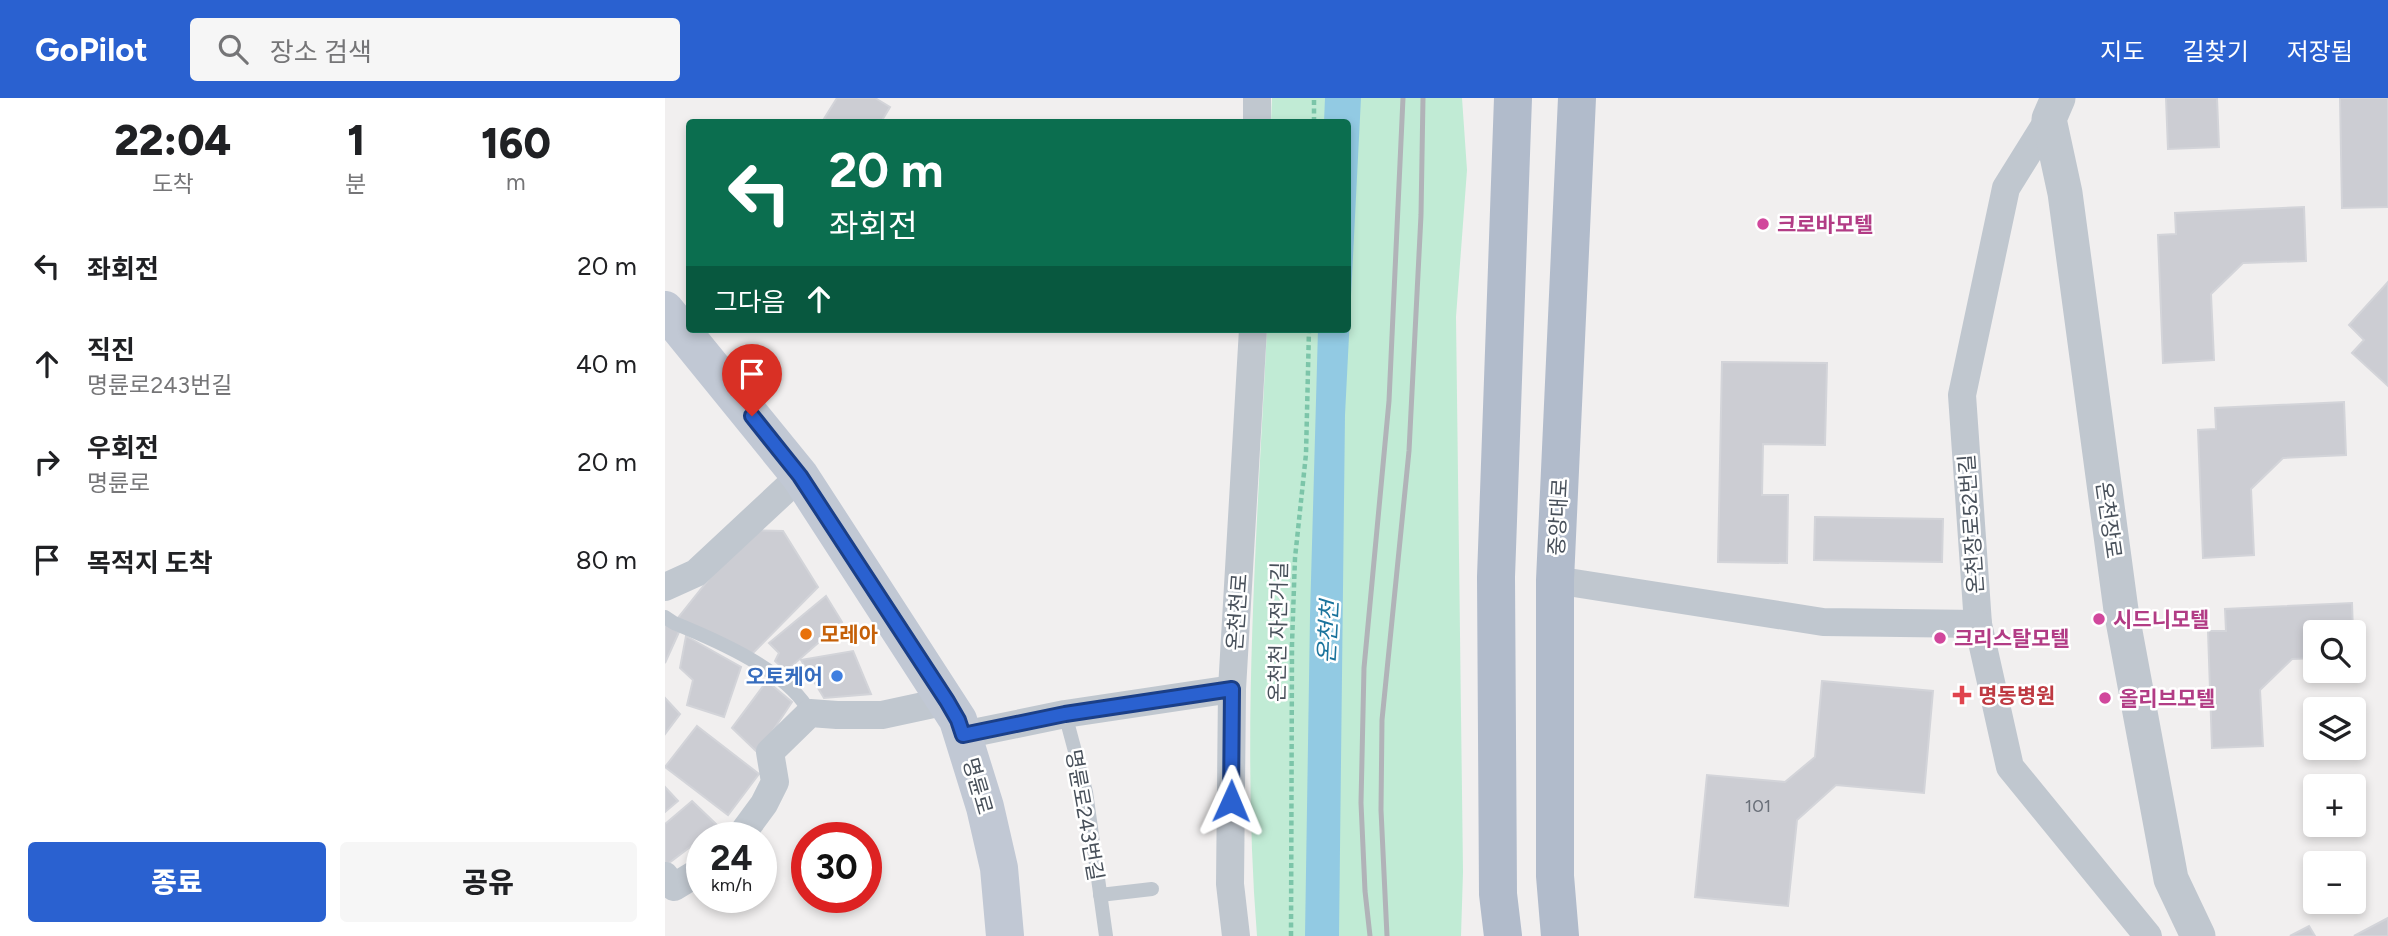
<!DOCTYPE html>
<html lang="ko">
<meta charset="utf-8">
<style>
:root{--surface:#fff;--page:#f6f6f6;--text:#202124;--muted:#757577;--accent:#2a61d0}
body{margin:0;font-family:Figtree,"Noto Sans KR",sans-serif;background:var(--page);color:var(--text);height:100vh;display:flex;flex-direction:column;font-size:26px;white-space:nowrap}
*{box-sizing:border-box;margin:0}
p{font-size:23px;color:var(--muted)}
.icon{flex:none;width:38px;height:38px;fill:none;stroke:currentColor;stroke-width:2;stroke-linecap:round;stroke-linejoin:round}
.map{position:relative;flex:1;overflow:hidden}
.side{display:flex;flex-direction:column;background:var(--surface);width:665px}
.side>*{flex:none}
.guide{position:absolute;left:21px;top:21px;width:665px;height:214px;border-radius:7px;box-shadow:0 4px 10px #0003;background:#0b6e4f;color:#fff;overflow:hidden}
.buttons{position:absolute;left:1638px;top:522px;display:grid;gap:14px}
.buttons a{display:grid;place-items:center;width:63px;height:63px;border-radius:7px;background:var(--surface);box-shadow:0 4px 10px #0003;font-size:35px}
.speed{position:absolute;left:21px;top:724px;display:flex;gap:14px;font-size:35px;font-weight:700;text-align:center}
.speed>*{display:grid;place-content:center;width:91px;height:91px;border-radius:50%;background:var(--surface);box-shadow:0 4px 10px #0003;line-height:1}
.speed small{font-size:18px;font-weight:400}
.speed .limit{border:10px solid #d22;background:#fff;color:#111}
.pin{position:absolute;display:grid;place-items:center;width:60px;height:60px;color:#fff;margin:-72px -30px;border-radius:50% 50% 50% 0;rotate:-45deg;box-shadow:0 0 7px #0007}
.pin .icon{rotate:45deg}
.me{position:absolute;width:77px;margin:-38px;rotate:1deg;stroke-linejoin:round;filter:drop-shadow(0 0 5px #0008)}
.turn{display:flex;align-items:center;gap:24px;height:147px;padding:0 28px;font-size:32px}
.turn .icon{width:91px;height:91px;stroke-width:2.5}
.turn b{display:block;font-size:49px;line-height:60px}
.then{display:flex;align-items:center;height:66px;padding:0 28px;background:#0003;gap:14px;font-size:26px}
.eta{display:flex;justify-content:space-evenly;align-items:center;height:119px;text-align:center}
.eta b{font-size:42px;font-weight:800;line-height:49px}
.action{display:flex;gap:14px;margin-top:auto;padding:14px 28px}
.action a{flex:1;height:80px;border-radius:7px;background:var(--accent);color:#fff;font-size:28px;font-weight:800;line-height:80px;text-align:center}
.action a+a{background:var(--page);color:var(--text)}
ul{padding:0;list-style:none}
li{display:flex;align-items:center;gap:21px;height:98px;padding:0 28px}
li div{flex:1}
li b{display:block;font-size:26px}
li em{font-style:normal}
header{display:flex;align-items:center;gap:42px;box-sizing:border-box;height:98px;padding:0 35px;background:var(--accent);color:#fff}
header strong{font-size:33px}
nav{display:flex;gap:38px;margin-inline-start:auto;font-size:24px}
.search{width:490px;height:63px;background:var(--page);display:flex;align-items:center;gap:18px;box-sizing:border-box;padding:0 24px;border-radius:7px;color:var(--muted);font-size:26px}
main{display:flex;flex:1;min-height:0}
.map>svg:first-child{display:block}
</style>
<header>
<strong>GoPilot</strong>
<div class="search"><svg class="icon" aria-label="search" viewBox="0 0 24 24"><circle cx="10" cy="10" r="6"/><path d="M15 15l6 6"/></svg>장소 검색</div>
<nav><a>지도</a><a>길찾기</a><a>저장됨</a></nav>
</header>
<main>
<section class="side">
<div class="eta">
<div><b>22:04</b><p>도착</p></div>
<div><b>1</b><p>분</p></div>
<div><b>160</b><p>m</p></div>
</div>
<ul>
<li><svg class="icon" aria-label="left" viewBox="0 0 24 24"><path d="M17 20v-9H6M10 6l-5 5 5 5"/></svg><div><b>좌회전</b></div><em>20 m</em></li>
<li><svg class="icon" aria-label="ahead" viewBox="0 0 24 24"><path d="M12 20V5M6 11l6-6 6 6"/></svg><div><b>직진</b><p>명륜로243번길</p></div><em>40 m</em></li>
<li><svg class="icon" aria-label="right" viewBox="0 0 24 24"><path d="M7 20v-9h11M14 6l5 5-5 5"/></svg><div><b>우회전</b><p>명륜로</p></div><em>20 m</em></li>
<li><svg class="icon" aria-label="arrive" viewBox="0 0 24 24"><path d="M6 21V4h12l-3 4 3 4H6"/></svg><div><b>목적지 도착</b></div><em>80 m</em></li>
</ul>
<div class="action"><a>종료</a><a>공유</a></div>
</section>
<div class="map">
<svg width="1723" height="838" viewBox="0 0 1723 838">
<rect width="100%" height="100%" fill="#f1efef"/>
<path fill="#c1ebd5" d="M607,0h190l5,72 -11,147 7,555 -2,64h-204c-16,-201 0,-406 10,-607h80v-207h-76z"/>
<path fill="#92cae3" d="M660,0h36l-16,317 -6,521h-34l5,-320 8,-287h29v-207h-23z"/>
<g fill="#cccdd3" stroke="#d3d4d9" stroke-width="2">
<path d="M172,0h38l15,9 -9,15h-59z"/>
<path d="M1501,0h51l2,49 -51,2z"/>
<path d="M1675,0h48v109l-46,1z"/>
<path d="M1639,109l2,54 -63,2 -32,31 3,66 -51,3 -5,-128 18,-1 -1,-21z"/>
<path d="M1723,184v104l-36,-33 12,-13 -15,-15z"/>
<path d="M1057,264l105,1 -2,82 -62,-1 -1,51h26l-1,68 -69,-1z"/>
<path d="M1679,304l2,53 -63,3 -32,31 3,66 -51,3 -5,-128 18,-1 -1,-21z"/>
<path d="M1150,419l128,2 -1,43 -128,-2z"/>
<path d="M83,432l35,1 35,56 -70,71 -74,-35z"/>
<path d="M161,498l16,26 -56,49 -11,-10 4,-8 -10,-10z"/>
<path d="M1687,505l1,29h-38v26l-23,1 -32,31 3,56 -51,2 -4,-117h18l-1,-22z"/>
<path d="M0,525l14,9 -14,31z"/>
<path d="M21,538l55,31 -17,50 -37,-12 6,-25 -13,-12z"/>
<path d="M188,553l18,43 -47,4 -23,-38z"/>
<path d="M102,583l25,21 -34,51 -26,-25z"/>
<path d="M1157,583l111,10 -9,102 -88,-8 -39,35 -9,86 -93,-9 12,-122 78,7 30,-25z"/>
<path d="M0,600l15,16 -15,20z"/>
<path d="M32,628l62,48 -31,41 -63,-48z"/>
<path d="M0,689l13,14 -13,11z"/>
<path d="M27,703l26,25 -53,40v-42z"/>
<path d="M1723,820v18h-34z"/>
<path d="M1644,828l6,10h-25z"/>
</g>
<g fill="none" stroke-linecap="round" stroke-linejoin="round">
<g stroke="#7cc5a9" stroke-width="4.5" stroke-dasharray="5 3.5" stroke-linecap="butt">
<path d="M649,24v-24"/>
<path d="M626,838l1,-292 3,-86 11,-104 3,-125"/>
</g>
<g stroke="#c0c7cf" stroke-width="14">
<path d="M0,519l9,6c42,17 116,49 136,90"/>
<path d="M400,616l21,78 20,144"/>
<path d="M435,797l52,-6"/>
</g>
<g stroke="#c0c7cf" stroke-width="28">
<path d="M1384,21l-43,69 -44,207 16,229 32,143 138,169"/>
<path d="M592,24v-24"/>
<path d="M890,482l268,42 155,2"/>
<path d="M0,489l31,-14 104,-97"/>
<path d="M298,637l102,-21 167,-25"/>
<path d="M74,740l25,-34 11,-22 -5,-30 40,-39 27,2h45l65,-14"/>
<path d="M0,778l9,11 28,-17"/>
<path d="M571,838l-6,-52 2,-195 21,-360"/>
</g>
<path stroke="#c0c7cf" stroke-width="35" d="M1393,0l-9,21 16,74 56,417 50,269 27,57"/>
<path stroke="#c1c8d4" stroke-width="38" d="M0,212l135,166 158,244 27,87 14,61 6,68"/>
<g stroke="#b1bbcb" stroke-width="38">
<path d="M838,838l-5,-42 -2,-317 17,-479"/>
<path d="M895,838l-5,-60v-296l22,-482"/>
</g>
<g stroke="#b1b3b8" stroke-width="5">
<path d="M705,838l-5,-45 -4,-88 3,-135 25,-267 14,-303"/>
<path d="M722,838l-6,-126 1,-90 27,-269 12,-236 2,-117"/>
</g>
</g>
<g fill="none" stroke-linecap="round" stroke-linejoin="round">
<defs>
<path id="route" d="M87,318l48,60 147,225 11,19 5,15 102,-21 167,-25 -1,112"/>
</defs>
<use href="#route" stroke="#1b3f87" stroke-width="18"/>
<use href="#route" stroke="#2a61d0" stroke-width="12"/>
</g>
<g fill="#d1479c" stroke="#fff" stroke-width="2.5">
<circle cx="1098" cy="126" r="7"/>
<circle cx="1434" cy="521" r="7"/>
<circle cx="1275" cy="540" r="7"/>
<circle cx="1440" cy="600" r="7"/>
</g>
<circle fill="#e8710a" stroke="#fff" stroke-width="2.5" cx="141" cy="536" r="7"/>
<circle fill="#3f7fe0" stroke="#fff" stroke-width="2.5" cx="172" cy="578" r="7"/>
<path fill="#e0444e" stroke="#fff" stroke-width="2.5" d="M1293.5 586.5h7v7h7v7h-7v7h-7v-7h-7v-7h7z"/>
<g text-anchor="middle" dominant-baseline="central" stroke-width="5" stroke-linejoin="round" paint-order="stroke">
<g font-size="18" fill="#696f78">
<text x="1093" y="708">101</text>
</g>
<g font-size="21" font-weight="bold" fill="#b23c85" stroke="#fff" text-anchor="start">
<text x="1112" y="126">크로바모텔</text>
<text x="1448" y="521">시드니모텔</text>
<text x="1289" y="540">크리스탈모텔</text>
<text x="1454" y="600">올리브모텔</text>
</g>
<g font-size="21" fill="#48505a" stroke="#fff">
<text transform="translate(893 419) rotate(-87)">중앙대로</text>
<text transform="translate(1444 422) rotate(82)">온천장로</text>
<text transform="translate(1306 426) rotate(-94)">온천장로52번길</text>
<text transform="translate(572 514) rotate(-86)">온천천로</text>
<text transform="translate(613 534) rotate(-89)">온천천 자전거길</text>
<text transform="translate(313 688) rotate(74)">명륜로</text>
<text transform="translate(420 717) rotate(80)">명륜로243번길</text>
</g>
<g font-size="21" font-weight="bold" fill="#c56008" stroke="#fff" text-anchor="start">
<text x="155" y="536">모레아</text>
</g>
<g font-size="21" font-weight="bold" fill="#366cbe" stroke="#fff" text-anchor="end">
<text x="158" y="578">오토케어</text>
</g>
<g font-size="21" font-weight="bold" fill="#be3a42" stroke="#fff" text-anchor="start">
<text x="1313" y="597">명동병원</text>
</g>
<g font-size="23" font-style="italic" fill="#1a739c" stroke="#fff">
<text transform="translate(663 534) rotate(-87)">온천천</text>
</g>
</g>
</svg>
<div class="buttons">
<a><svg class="icon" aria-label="search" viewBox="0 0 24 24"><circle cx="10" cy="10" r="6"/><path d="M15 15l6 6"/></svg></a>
<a><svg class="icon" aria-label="layers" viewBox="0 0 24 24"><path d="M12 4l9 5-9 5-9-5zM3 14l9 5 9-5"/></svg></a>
<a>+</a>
<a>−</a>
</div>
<div class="speed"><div>24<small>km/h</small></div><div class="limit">30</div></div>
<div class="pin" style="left:87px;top:318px;background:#d93025"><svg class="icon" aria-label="arrive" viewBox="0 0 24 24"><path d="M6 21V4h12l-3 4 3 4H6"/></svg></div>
<svg class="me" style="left:566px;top:703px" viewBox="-20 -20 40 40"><path d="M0-17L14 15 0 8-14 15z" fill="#2a61d0" stroke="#fff" stroke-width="4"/></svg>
<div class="guide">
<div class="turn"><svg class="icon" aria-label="left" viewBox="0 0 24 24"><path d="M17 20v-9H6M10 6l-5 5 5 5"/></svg><div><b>20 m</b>좌회전</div></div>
<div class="then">그다음<svg class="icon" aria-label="ahead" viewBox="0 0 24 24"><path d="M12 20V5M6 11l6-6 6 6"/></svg></div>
</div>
</div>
</main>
